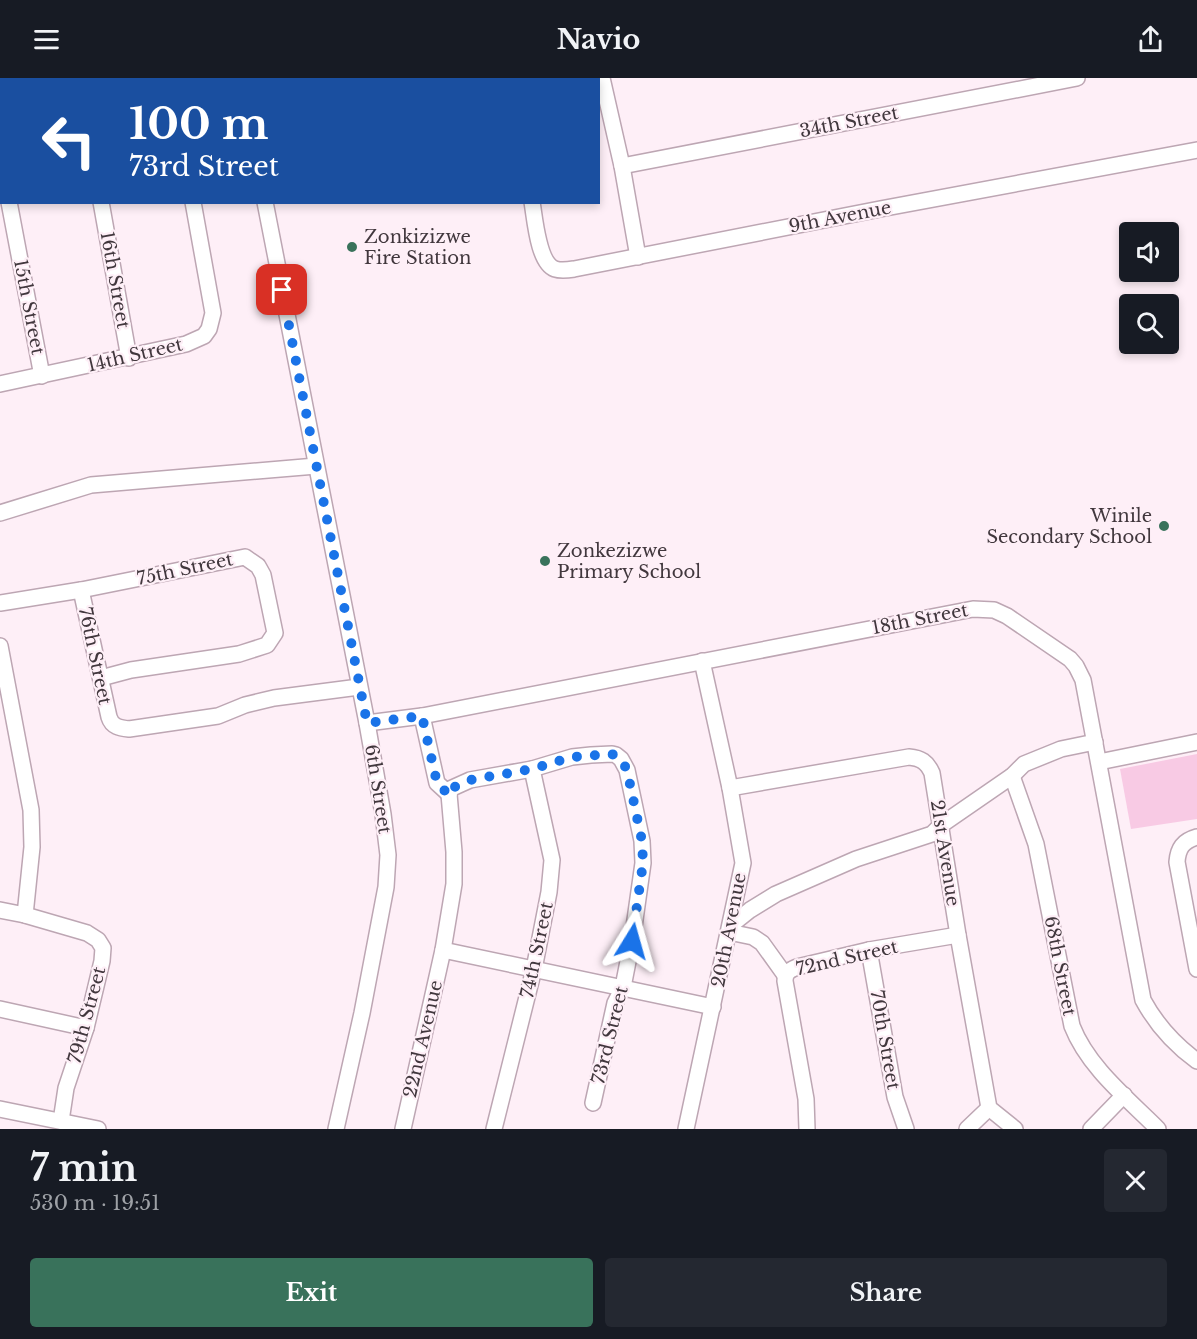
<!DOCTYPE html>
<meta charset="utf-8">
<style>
:root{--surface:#171b24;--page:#242831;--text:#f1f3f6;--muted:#9ea1a6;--accent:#39725b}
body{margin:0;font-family:"Libre Baskerville",serif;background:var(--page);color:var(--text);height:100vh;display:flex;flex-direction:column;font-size:22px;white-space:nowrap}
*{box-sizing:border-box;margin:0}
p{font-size:20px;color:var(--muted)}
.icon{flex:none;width:33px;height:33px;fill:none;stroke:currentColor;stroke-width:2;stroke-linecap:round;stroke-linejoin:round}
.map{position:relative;height:1051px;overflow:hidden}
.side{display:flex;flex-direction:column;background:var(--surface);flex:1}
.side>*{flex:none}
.top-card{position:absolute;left:0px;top:0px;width:600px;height:126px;box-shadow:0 3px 9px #0003;background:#1a4fa0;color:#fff;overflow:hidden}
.buttons{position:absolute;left:1119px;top:144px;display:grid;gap:12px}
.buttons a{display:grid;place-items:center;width:60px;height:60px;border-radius:6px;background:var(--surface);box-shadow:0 3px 9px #0003;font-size:30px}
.pin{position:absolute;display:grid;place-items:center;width:51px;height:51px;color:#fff;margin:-26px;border-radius:12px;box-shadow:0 3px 9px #0006}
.me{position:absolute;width:66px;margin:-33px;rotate:8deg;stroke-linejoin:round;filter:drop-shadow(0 0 4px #0008)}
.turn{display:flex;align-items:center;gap:21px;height:126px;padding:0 30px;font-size:27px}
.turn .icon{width:78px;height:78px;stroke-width:2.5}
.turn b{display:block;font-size:42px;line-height:51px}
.round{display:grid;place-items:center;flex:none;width:63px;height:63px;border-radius:6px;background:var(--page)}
.overview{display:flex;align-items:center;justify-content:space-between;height:102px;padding:0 30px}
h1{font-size:36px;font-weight:800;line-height:45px}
.cta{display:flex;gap:12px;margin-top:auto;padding:12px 30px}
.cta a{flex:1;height:69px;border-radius:6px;background:var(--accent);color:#fff;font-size:24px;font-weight:800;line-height:69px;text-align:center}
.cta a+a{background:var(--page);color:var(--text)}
header{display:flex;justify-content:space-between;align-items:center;height:78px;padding:0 30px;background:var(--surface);font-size:27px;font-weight:800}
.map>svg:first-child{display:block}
</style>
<header><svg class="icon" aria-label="menu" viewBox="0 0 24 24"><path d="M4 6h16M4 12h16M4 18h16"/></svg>Navio<svg class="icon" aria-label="share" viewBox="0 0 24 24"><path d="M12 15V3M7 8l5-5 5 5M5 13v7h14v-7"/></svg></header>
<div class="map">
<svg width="1197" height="1051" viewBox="0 0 1197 1051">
<rect width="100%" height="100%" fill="#feeff7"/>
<path fill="#f8cae4" d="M1197,676v65l-66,10 -11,-60z"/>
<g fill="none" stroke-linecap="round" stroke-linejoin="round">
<defs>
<g id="minor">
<path d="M70,0v2"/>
<path d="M241,0l1,2"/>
<path d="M602,0l20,88 16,91"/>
<path d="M90,2l8,-2"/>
<path d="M523,2l1,-2"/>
<path d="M0,19h2"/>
<path d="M622,88l455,-88"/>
<path d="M0,116h2"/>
<path d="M9,124l33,174"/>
<path d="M101,124l28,156"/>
<path d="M265,124l102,521 16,91 5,41 -2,32 -24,126 -26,116"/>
<path d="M532,124c3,17 6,61 23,67 6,2 13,1 19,0l306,-60 317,-59"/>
<path d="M0,306l186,-40 18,-8 5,-7 4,-16 -20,-111"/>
<path d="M0,435l91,-28 225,-19"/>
<path d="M81,512l28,127c3,10 11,11 20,12l89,-13 27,-11 29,-7 85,-11"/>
<path d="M0,525l81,-13 164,-33 13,9 5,9 12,58 -8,12 -28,9 -108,16 -30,8"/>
<path d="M0,568l31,164 1,37 -7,68"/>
<path d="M422,638l15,67 12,11"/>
<path d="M367,645l55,-7 551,-107 21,1 13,6 63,43 6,7 7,14 60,320c13,24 32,45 54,61"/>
<path d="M1099,684l98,-20"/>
<path d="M1012,698l24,68 36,182c16,41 55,72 86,103"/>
<path d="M730,710l179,-31c12,1 18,5 23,16l26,162 31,173 26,21"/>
<path d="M449,716l1,-5 20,-9 62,-11 40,-12 19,-2 21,-1 4,1 5,4 6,11 15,71 1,22 -11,78 -9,46 -8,16 -22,100"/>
<path d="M1197,759c-14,4 -19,11 -20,25l20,107"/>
<path d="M0,832l25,5 62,18 11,7 5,8 -1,13 -16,67 -20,60 -5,33"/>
<path d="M730,848l20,-16 26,-16 80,-35 76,-25 9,-9 71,-49 12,-12 37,-15 34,-7"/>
<path d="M729,854l24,5 9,6 23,32"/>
<path d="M443,872l270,57"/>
<path d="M869,872l26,147 11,32"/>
<path d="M0,931l86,19"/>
<path d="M0,1031l98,20"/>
<path d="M403,1051l40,-179 11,-66v-32l-5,-58"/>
<path d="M494,1051l40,-160 15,-77 3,-32 -20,-91"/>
<path d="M686,1051l57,-266 -13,-75 -28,-127"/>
<path d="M807,1051l-1,-30 -21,-118c0,-9 5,-11 12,-14l72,-17 89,-15"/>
<path d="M967,1051l22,-21"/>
<path d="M1091,1051l33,-34"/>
</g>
</defs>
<use href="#minor" stroke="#bda6b3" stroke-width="18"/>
<use href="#minor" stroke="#fff" stroke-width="15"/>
</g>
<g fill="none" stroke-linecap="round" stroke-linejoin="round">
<path stroke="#1a73e8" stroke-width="10" stroke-dasharray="0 18" d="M282,212l85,433 55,-7 15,67 12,12 1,-6 20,-9 62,-11 40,-12 40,-3 9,5 6,11 15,71 1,22 -11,78"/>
</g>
<g fill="#39725b" stroke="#feeff7" stroke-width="2">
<circle cx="352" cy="169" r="6"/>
<circle cx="1164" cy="448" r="6"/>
<circle cx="545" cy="483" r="6"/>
</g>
<g text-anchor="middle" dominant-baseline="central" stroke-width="4.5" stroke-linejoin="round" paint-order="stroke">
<g font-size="18" fill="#41373d" stroke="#feeff7">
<text transform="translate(849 44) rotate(-11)">34th Street</text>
<text transform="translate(840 139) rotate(-11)">9th Avenue</text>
<text transform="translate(115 202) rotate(80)">16th Street</text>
<text transform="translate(29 229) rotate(79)">15th Street</text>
<text transform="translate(135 277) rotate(-13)">14th Street</text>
<text transform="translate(185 491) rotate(-12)">75th Street</text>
<text transform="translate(920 541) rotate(-11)">18th Street</text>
<text transform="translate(95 578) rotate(78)">76th Street</text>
<text transform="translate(378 711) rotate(81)">6th Street</text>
<text transform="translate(945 775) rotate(81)">21st Avenue</text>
<text transform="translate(729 852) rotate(-79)">20th Avenue</text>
<text transform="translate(537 872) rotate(-78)">74th Street</text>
<text transform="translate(847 880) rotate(-13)">72nd Street</text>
<text transform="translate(1060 888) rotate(79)">68th Street</text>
<text transform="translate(87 937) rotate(-75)">79th Street</text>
<text transform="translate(610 957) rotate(-76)">73rd Street</text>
<text transform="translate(423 961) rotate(-77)">22nd Avenue</text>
<text transform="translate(885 962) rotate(80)">70th Street</text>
</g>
<g font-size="18" fill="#41373d" stroke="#feeff7" text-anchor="start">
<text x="364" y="159">Zonkizizwe<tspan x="364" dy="21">Fire Station</tspan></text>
<text x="1152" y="438" text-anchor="end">Winile<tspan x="1152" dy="21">Secondary School</tspan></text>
<text x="557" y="473">Zonkezizwe<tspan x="557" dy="21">Primary School</tspan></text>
</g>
</g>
</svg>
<div class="buttons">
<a><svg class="icon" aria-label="sound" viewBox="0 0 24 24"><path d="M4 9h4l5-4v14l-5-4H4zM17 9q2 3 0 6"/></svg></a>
<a><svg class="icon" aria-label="search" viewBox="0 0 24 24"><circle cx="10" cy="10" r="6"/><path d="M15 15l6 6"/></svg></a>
</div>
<div class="pin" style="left:282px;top:212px;background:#d93025"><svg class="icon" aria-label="arrive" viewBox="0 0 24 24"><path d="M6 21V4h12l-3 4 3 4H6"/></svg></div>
<svg class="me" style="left:632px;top:863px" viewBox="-20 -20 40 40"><path d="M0-17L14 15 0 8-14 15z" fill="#1a73e8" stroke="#fff" stroke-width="4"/></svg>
<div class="top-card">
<div class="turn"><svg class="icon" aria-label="left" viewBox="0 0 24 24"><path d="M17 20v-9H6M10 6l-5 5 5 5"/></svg><div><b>100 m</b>73rd Street</div></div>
</div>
</div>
<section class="side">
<div class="overview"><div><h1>7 min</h1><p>530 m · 19:51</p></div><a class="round"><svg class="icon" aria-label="close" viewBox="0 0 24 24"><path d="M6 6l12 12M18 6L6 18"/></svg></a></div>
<div class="cta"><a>Exit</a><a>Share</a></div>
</section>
